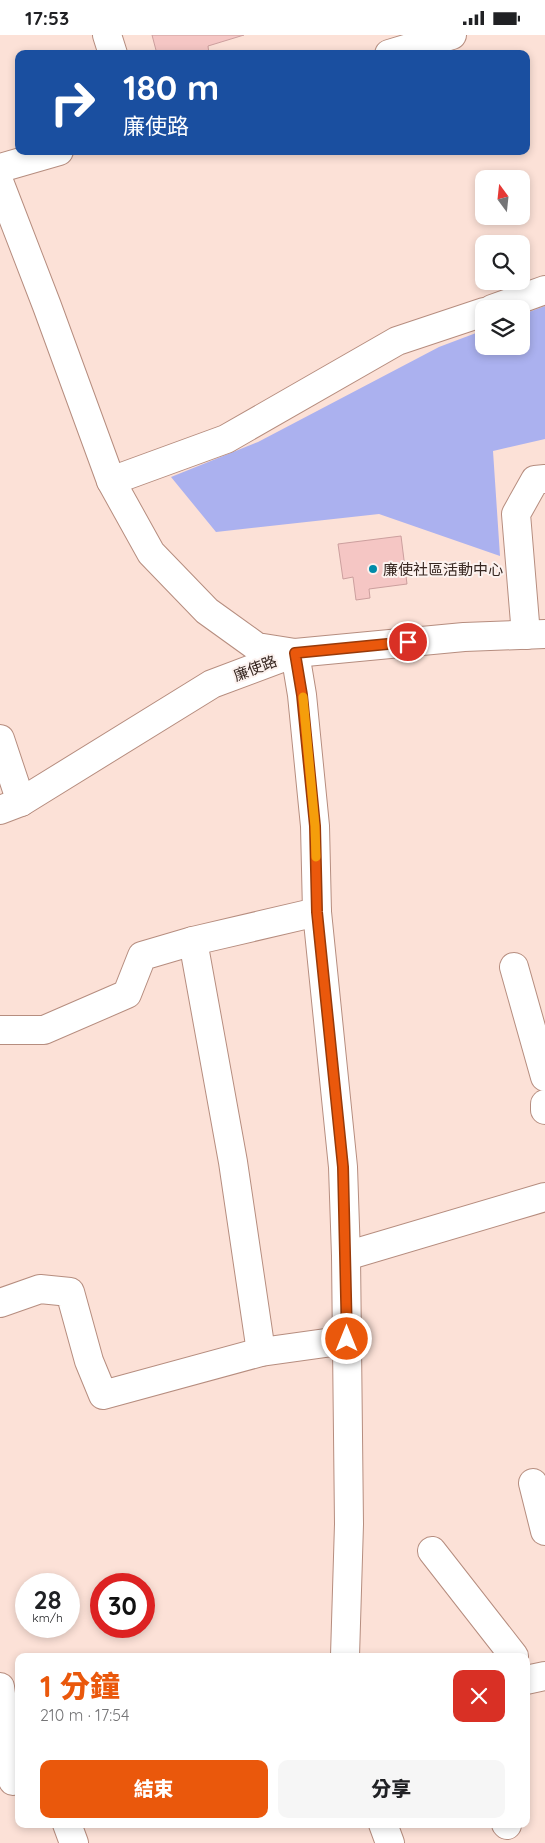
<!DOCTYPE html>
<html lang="zh-TW">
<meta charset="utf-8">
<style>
:root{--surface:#fff;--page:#f6f6f6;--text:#202124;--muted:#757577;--accent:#ea580c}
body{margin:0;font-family:Quicksand,"Noto Sans TC",sans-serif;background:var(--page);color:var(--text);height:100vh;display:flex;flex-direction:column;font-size:19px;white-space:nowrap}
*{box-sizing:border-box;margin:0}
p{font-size:16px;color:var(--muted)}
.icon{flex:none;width:28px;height:28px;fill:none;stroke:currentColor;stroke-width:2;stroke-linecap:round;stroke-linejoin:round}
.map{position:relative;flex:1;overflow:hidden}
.details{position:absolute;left:15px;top:1618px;width:515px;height:175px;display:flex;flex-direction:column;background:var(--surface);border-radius:10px;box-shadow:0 2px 8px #0003}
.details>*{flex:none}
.top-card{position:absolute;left:15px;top:15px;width:515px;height:105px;border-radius:10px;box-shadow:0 2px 8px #0003;background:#1a4fa0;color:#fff;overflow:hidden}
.needle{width:32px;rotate:345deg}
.controls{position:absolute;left:475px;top:135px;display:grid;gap:10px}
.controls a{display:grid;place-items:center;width:55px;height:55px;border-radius:10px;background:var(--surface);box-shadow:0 2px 8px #0003;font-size:25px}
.speed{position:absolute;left:15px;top:1538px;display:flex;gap:10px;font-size:25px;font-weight:700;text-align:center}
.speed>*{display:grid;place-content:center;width:65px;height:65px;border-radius:50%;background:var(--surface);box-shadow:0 2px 8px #0003;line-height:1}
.speed small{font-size:12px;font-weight:400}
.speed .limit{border:8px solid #d22;background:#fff;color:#111}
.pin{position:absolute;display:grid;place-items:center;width:42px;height:42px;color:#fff;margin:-21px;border:2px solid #fff;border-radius:50%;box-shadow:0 1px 5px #0007}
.me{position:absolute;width:55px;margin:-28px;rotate:0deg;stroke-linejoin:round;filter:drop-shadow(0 0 4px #0008)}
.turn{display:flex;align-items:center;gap:18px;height:105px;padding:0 25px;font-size:22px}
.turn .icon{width:65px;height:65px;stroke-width:2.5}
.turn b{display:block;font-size:35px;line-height:42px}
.round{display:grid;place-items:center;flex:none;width:52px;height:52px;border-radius:10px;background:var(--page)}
.head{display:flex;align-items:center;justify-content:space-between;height:85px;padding:0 25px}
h1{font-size:30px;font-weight:800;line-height:38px;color:var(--accent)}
.button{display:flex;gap:10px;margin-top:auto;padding:10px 25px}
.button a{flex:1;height:58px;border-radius:10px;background:var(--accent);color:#fff;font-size:20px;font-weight:800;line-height:58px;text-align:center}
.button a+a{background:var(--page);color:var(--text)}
.status{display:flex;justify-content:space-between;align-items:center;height:35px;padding:0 25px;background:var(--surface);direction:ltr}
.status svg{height:14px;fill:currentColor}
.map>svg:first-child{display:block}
</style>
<div class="status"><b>17:53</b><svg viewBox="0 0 49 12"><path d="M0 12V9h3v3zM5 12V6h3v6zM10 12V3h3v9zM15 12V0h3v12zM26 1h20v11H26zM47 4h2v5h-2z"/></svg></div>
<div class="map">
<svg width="545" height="1808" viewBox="0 0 545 1808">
<rect width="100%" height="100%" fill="#fce1d7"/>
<path fill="#abb1ef" d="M545,271v133l-52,12 7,105 -121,-42 -163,18 -45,-55 87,-35 181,-95 45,-17v16h37v-31z"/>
<g fill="#f5c6c4" stroke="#cc9f9e">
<path d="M152,0h92l-36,11 1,8h-52z"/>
<path d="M401,501l6,48 -38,5 1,9 -14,2 -3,-23 -10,2 -5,-35z"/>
</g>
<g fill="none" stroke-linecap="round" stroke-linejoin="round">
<defs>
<g id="minor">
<path d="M107,0l6,19"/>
<path d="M389,19l63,-19"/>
<path d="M0,133l59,-17"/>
<path d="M0,149l47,122 64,175 40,72 56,58 50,36 38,6 7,42 13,131 2,86 26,255 3,89 3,268 -4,132"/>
<path d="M492,274l53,-19"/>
<path d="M111,446l115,-42 171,-98 87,-29"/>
<path d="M526,600l-10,-121 19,-34 10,-1"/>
<path d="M0,704l21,63"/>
<path d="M0,775l21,-8 191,-118 83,-31 169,-16 81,-3"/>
<path d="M514,932l31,110"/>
<path d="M0,995h44l83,-36 15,-38 51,-15"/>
<path d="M545,1069v6"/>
<path d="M346,1221l199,-59"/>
<path d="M0,1268l40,-14 30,3 19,69 14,34 158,-43 86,-12"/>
<path d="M261,1317l-28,-190 -40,-221 124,-29"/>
<path d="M533,1448l12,48"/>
<path d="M432,1516l82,105"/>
<path d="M526,1645l19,-4"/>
<path d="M0,1652l13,94"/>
<path d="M67,1789l7,19"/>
<path d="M383,1789l7,19"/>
<path d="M506,1789l1,1"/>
</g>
</defs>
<use href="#minor" stroke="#b68d7f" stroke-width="30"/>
<use href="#minor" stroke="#fff" stroke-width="28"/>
</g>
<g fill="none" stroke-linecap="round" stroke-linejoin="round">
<defs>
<path id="route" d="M347,1304l-4,-172 -26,-255 -2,-86 -13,-131 -7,-42 113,-11"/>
</defs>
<use href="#route" stroke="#983908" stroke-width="12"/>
<use href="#route" stroke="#ea580c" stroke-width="9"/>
<path stroke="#f59e0b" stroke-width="9" d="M303,662l12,129 1,31"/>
</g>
<circle fill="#008ba9" stroke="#fcf2ef" stroke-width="2" cx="373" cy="534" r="5"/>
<g text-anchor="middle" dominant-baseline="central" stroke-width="4" stroke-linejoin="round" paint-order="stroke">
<g font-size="15" fill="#372721" stroke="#fcf2ef" text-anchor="start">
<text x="383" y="534">廉使社區活動中心</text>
</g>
<g font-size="15" fill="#372721" stroke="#fcf2ef">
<text transform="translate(255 633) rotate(-21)">廉使路</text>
</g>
</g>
</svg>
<div class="controls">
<a><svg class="needle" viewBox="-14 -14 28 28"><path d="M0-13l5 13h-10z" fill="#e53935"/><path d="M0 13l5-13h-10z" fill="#757577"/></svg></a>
<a><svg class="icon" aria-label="search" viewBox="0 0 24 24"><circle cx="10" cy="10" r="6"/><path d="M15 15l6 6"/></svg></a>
<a><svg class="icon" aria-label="layers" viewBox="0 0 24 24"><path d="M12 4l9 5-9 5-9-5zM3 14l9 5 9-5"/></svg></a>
</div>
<div class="speed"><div>28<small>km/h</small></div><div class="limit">30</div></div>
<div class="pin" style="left:408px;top:607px;background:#d93025"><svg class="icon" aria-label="arrive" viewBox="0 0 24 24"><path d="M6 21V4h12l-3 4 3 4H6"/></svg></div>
<svg class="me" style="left:347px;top:1304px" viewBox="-20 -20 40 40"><circle r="17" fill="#ea580c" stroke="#fff" stroke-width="3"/><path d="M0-11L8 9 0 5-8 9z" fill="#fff"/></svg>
<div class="top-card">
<div class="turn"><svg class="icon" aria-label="right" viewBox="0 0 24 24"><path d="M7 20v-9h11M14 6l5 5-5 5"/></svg><div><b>180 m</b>廉使路</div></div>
</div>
<section class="details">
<div class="head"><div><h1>1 分鐘</h1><p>210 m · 17:54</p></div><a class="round" style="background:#d93025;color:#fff"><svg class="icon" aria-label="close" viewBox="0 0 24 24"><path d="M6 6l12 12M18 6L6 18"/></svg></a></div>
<div class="button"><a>結束</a><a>分享</a></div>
</section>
</div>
